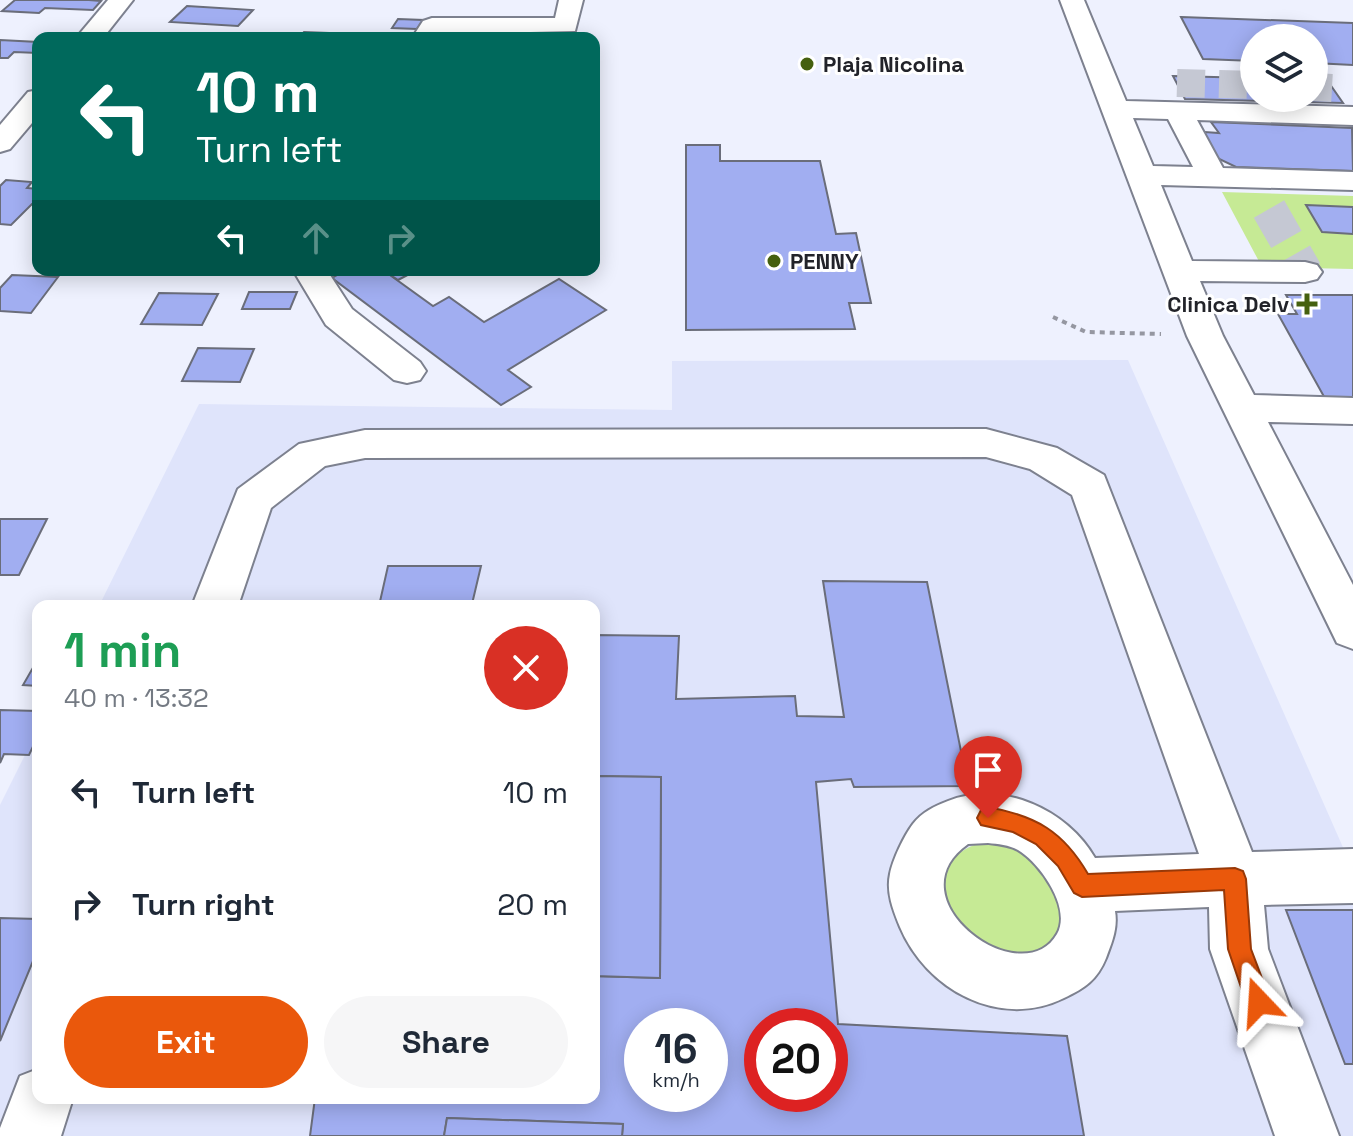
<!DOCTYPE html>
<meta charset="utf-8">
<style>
:root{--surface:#fff;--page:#f6f6f7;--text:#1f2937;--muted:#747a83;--accent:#ea580c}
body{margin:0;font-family:"Space Grotesk",sans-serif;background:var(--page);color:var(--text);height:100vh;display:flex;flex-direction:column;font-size:30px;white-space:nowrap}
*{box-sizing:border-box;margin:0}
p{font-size:26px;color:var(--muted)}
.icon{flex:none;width:44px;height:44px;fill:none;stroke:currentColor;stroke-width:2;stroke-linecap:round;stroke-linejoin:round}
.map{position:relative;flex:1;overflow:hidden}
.details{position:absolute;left:32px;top:600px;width:568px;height:504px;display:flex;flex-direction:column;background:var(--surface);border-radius:16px;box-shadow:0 4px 20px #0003}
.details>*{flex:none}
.hud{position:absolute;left:32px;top:32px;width:568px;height:244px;border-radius:16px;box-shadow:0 4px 20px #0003;background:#00695c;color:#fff;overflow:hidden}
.buttons{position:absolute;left:1240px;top:24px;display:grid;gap:16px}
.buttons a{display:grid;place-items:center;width:88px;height:88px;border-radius:50%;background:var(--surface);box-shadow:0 4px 20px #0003;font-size:40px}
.speed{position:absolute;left:624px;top:1008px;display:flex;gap:16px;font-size:40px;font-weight:700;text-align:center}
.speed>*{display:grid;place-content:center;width:104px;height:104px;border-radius:50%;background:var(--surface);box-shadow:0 4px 20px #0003;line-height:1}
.speed small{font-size:20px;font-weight:400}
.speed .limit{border:12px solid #d22;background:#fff;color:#111}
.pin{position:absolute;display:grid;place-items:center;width:68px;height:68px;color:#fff;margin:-82px -34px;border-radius:50% 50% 50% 0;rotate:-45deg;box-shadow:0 0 8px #0007}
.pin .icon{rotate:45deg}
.me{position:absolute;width:88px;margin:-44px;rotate:340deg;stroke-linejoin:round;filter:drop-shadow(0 0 6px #0008)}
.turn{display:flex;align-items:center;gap:28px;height:168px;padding:0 32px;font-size:36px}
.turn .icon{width:104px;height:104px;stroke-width:2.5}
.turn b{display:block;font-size:56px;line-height:68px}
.lanes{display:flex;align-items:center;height:76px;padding:0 32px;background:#0003;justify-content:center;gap:40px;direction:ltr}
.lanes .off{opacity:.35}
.round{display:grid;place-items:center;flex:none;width:84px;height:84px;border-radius:42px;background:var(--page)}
.head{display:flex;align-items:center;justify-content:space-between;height:136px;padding:0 32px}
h1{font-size:48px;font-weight:800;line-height:60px;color:#1e9e55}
.button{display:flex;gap:16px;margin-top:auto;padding:16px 32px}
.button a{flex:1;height:92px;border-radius:48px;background:var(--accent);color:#fff;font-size:32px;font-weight:800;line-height:92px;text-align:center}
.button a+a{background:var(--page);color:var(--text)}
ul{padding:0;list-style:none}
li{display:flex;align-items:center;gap:24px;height:112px;padding:0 32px}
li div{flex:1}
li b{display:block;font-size:30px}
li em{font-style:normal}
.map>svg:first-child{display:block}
</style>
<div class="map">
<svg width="1353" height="1136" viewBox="0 0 1353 1136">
<rect width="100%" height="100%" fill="#eef1fe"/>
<path fill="#dfe4fb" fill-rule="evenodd" d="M1128,360l225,510v266h-1353v-331l38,-76v369h556v-492h-495l100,-202 473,6v-49zM642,1026h68v68h-68zM762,1026h68v68h-68z"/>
<g fill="#c6ea95">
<path d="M1222,192l131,4v73l-91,-2z"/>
<path d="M992,840l34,9 38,55c-1,9 -2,22 -5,30 -4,7 -11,13 -18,16 -63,35 -153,-91 -49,-110z"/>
</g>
<g fill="#a1aef1" stroke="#6a6d7a" stroke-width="2" fill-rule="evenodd">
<path d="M15,0h74l12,1 -8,9 -48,-2 -6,5 -37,-2z"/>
<path d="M187,6l66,4 -15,16 -68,-4z"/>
<path d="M1181,17l172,6v42l-39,-2v-25h-60v23l-51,-2z"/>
<path d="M398,19l25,1 -6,9 -25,-1z"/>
<path d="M304,32l74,3 -2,3h-77z"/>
<path d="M0,40l38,2v11l-24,-1 -6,6h-8z"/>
<path d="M1173,76l81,2v20h60v-18h13l16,23 -158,-4z"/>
<path d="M1211,122l141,6 1,43 -117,-4 -21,-10 -12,-13 2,-12 14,1z"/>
<path d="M686,145h34v16h100l16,73 20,-1 15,70h-22l6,26 -169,1z"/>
<path d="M6,180l26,2 -5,6 11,1v15h-6l-21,21 -11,-1v-38z"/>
<path d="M1306,205l47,2v27l-31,-2z"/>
<path d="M346,270h37l50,36 16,-9 35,25 75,-43 47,31 -98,60 23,17 -30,18 -169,-127z"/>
<path d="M383,270h34l-19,10z"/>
<path d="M12,275l46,2 -27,36 -31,-2v-23z"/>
<path d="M249,292h48l-7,17h-48z"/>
<path d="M159,293l59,1 -16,31 -61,-1z"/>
<path d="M1286,295h67v107h-26l-49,-88h19z"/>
<path d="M198,348l56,1 -14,33 -58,-1z"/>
<path d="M0,519h47l-28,56h-19z"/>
<path d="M388,566h93l-9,38 -25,2h-85h17z"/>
<path d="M823,581l104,1 41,204 -114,1 -3,-8 -35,3 22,242 229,12 17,100h-462l1,-12 -176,-6 -3,18h-134l5,-38h279v-122l66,2 1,-201 -67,-1v-141l85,1 -3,63 119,-3 2,20 47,1zM642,1026h68v68h-68zM762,1026h68v68h-68z"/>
<path d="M38,659v27l-15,-1z"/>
<path d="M0,710l38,1v25l-9,19 -25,-1 -4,9z"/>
<path d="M594,776l67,1 -1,201 -66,-2z"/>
<path d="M1286,910h67v154h-8z"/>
<path d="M0,918l38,1v30l-38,92z"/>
<path d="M447,1118l176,6 -1,12h-178z"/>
</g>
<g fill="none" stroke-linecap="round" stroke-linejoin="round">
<g stroke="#c5c8d3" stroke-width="28" stroke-dasharray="28 14" stroke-linecap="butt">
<path d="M1177,83l77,2"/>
<path d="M1314,87l18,1"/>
</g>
<path stroke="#c5c8d3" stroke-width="35" stroke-dasharray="35 17" stroke-linecap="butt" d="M1269,209l36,63"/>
<defs>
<g id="minor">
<path d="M108,0h25l-30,38h-27z"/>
<path d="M559,0h24l-8,31 -135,3 -2,4h-26l11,-17 9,-3h123z"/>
<path d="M1060,0h24l42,101 227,6v18l-156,-5 26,48 130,4v18l-192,-5 31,76 113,1 12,3 5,7 -5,7 -12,3 -105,-1 23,55 31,59 99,3v26l-85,-2 85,163v64l-16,-6 -150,-307zM1133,118l35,1 25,48 -40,-1z"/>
<path d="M38,90v26l-28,33 -10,3v-27l28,-33z"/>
<path d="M297,270h34l-1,5 22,34 68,53 6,9 -6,9 -13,3 -13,-3 -68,-55 -30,-50z"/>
<path d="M986,429l71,19 47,27 148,377 101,-3v54l-89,2 4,44 71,187h-64l-65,-187 -1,-42 -94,4c3,17 -3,31 -9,47 -9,22 -21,30 -42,40 -65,32 -138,-9 -164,-71 -7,-17 -14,-35 -10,-53 3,-15 14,-38 23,-50 9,-12 22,-18 35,-23 54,-21 119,8 147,57l104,-4 -127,-359 -42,-26 -44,-12 -621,1 -40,8 -54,42 -33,98h-46l46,-117 61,-45 66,-14zM988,843c10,1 21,2 30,7 22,13 54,58 39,84 -35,61 -167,-35 -89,-90z"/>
<path d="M38,1069v29h35l-12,38h-61v-8l20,-52z"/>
</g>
</defs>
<use href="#minor" stroke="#7d818f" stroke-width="4"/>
<path stroke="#9597a1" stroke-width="4" stroke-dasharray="5 5" stroke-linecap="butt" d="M1053,317l33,15 75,2"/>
<use href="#minor" fill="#fff" fill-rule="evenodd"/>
</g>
<path fill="#ea580c" stroke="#983908" stroke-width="2" d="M988,807c48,9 75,24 100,67l147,-6 8,3 3,8 5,70 20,53 -4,9 -8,4 -9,-4 -4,-9 -18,-53 -4,-59 -142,7 -8,-4 -16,-27 -22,-22 -23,-12 -32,-7 -4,-7 4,-8z"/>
<g fill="#45600f" stroke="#fff" stroke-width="3">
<circle cx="807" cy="64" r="8"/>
<circle cx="774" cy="261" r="8"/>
<path d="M1303 292h8v8h8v8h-8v8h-8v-8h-8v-8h8z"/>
</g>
<g text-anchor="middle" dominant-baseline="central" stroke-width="6" stroke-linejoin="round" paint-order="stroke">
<g font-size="22" font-weight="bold" fill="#222329" stroke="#fff" text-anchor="start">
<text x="823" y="64">Plaja Nicolina</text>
<text x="790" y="261">PENNY</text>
<text x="1289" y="304" text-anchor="end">Clinica Delv</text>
</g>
</g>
</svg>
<div class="buttons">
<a><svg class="icon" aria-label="layers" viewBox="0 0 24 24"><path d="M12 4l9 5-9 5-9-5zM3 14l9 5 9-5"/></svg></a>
</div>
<div class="speed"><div>16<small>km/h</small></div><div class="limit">20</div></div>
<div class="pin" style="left:988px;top:818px;background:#d93025"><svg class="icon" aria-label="arrive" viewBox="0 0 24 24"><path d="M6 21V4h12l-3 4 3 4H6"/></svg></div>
<svg class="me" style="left:1259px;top:1002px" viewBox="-20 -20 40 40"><path d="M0-17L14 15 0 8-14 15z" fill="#ea580c" stroke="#fff" stroke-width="4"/></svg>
<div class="hud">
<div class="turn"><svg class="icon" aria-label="left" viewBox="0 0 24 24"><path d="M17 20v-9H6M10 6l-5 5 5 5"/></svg><div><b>10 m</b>Turn left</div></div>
<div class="lanes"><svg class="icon" aria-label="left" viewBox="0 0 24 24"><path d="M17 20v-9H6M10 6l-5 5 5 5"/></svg><svg class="icon off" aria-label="ahead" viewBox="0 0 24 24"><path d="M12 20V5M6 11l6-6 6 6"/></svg><svg class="icon off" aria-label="right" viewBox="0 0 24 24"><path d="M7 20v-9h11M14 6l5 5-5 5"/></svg></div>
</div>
<section class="details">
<div class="head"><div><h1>1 min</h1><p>40 m · 13:32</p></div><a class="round" style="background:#d93025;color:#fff"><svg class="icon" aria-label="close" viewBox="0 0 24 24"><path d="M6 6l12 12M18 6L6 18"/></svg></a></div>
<ul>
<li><svg class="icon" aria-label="left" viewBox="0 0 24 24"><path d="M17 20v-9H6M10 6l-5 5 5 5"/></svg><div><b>Turn left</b></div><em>10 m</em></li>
<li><svg class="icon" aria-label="right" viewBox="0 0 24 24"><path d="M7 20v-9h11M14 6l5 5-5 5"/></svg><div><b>Turn right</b></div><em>20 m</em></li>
</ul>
<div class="button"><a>Exit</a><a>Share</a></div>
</section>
</div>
